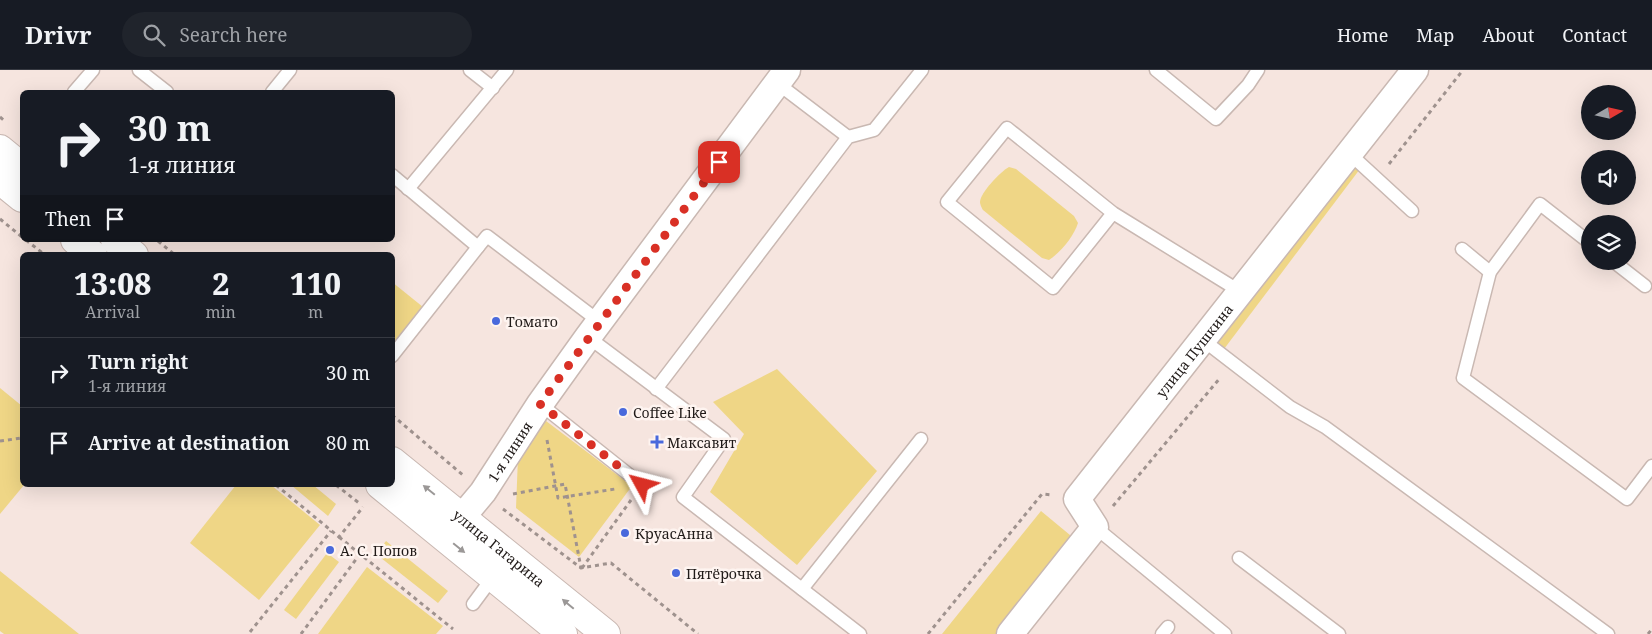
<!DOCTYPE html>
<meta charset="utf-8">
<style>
:root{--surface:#171b24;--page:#20242c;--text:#f1f3f6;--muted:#9ea1a6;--line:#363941}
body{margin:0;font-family:"Noto Serif",serif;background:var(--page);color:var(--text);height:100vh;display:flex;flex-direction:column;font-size:19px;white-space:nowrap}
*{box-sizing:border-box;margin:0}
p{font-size:16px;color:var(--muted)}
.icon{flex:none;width:28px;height:28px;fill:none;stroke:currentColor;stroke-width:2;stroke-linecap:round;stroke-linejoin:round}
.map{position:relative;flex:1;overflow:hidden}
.sheet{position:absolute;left:20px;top:182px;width:375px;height:235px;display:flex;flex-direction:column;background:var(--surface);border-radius:8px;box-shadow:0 5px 20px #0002}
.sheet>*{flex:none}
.guide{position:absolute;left:20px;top:20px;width:375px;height:152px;border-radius:8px;box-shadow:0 5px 20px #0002;background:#171b24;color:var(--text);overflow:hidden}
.needle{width:32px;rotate:81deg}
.fabs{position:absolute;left:1581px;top:15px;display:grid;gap:10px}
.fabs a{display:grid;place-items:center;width:55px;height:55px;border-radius:50%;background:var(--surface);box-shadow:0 5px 20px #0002;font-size:25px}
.pin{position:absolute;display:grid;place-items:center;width:42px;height:42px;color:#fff;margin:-21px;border-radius:10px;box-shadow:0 2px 8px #0006}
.me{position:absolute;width:55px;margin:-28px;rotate:308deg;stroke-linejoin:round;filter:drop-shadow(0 0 4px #0008)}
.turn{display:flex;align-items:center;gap:18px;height:105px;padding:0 25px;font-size:22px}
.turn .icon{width:65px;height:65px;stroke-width:2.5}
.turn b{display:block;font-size:35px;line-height:42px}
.then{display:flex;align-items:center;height:48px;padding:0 25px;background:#0003;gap:10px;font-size:19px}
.eta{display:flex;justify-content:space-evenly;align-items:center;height:85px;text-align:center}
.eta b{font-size:30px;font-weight:800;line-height:35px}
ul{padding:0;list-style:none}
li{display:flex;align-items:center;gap:15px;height:70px;padding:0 25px;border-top:1px solid var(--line)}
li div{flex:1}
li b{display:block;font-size:19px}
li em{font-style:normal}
header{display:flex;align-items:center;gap:30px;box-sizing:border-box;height:70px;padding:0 25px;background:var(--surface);border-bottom:1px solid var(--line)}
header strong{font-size:24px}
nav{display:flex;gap:28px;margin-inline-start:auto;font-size:18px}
.search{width:350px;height:45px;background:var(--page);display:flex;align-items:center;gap:12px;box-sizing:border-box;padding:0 18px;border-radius:28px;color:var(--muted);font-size:19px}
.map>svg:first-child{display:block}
</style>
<header>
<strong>Drivr</strong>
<div class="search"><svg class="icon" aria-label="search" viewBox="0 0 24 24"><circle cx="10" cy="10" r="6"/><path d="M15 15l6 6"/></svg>Search here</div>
<nav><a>Home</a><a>Map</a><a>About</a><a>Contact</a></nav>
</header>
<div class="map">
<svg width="1652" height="564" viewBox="0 0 1652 564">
<rect width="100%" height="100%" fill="#f6e5df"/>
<g fill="#efd686">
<path d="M1350,84l13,11 -142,188 -18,-13z"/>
<path d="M1009,97l7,2 58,47 4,7c-4,13 -17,29 -29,37l-7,-2 -59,-48c-1,-1 -3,-6 -3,-8 0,-9 21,-31 29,-35z"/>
<path d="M392,212l31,25 -31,40z"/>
<path d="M777,299l100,102 -80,94 -87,-73 34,-58 -31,-32z"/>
<path d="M0,318l22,18 2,79 -24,29z"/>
<path d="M546,351l86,65 -53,71 -63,-49 2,-51z"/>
<path d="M236,415h35l49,40 -61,75 -69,-57z"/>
<path d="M291,415h22l23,19 -8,12z"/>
<path d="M1041,441l35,29 -75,94h-59z"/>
<path d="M386,471l62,50 -10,12 -62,-49z"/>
<path d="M327,483l12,9 -43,57 -12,-9z"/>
<path d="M367,497l76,59 -7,8h-118z"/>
<path d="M0,501l79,63h-75l-4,-3z"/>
</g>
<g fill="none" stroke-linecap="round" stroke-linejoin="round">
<defs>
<g id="lane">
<path d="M139,0l28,22"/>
<path d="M470,0l23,18"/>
<path d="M1156,0l60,49 32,-34 10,-15"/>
<path d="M777,13l71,54"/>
<path d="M74,22l19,-22"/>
<path d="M272,22l18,-22"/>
<path d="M1350,84l62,57"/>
<path d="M392,105l86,72 -86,109"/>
<path d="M408,119l99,-119"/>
<path d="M1113,143l-106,-85 -60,74 106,86 60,-75 128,79"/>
<path d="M1590,173l-50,-39 -50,68 -27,106 164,121 25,-33"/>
<path d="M478,177l9,-11 113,86"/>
<path d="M1462,179l28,23"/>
<path d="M1613,191l32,25"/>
<path d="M588,267l136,102 -41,58 177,137"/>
<path d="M1203,270l87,67 35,20 283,207"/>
<path d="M656,319l192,-252 26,-7 48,-60"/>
<path d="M540,334l102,81"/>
<path d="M1095,457l130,107"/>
<path d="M1239,488l100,76"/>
<path d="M802,519l119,-150"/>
<path d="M473,534l20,-27"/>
<path d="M1162,564l6,-7"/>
</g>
<g id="street">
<path id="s1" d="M462,447l21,-25 57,-88 48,-67 199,-267"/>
<path id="s2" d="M1010,564l85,-107 -18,-28 338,-429"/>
</g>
<g id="secondary">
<path d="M0,79l22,18"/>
<path d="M0,110l22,18"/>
<path d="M75,170l18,15"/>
<path d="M115,170l19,15"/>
<path id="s3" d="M392,391l214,173"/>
<path d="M380,415l183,149"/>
</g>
</defs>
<use href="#lane" stroke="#c9b8b2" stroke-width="15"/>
<use href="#street" stroke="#c9b8b2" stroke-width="29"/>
<use href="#secondary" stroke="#c9b8b2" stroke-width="30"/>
<g stroke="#9f928e" stroke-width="3" stroke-dasharray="4 4" stroke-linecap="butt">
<path d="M0,47l6,5"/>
<path d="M1389,94l74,-94"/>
<path d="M0,149l22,18"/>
<path d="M26,170l19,15"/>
<path d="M158,171l17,14"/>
<path d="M392,345l72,61"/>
<path d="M547,370l11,58 57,-9"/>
<path d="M0,371l22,-3"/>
<path d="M276,415l63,52 24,-30"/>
<path d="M336,415l23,18"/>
<path d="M513,424l52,-10 16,84"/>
<path d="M1113,436l107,-128"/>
<path d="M503,439l78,59 30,-5 87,71"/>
<path d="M339,467l114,92"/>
<path d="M582,498l49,-68"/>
<path d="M250,562l81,-101"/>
<path d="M301,564l59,-80"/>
<path d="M928,564l114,-140 11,1"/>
<path d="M1648,564l4,-5"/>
</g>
<use href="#lane" stroke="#fff" stroke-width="12"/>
<use href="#street" stroke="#fff" stroke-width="26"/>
<use href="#secondary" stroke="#fff" stroke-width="28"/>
</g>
<defs><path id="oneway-solid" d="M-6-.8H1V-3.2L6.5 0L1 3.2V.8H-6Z" transform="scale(1.25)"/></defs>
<g fill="#9b9897">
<use href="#oneway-solid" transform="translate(429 420) rotate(-141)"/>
<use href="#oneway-solid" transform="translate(459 478) rotate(39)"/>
<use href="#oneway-solid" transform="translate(568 534) rotate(-140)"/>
</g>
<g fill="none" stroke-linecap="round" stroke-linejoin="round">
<path stroke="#d93025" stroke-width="9" stroke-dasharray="0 16.2" d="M642,415l-102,-81 179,-242"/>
</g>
<g fill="#4969dc" stroke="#fef4f0" stroke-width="2">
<circle cx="496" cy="251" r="5"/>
<circle cx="623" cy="342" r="5"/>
<path d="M654.5 364.5h5v5h5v5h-5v5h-5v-5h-5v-5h5z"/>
<circle cx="625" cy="463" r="5"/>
<circle cx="330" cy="480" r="5"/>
<circle cx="676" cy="503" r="5"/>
</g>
<g text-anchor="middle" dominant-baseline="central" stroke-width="5" stroke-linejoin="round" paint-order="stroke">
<g font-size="14" fill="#201a18" stroke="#fef4f0" text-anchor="start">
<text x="506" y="251">Томато</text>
<text x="633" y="342">Coffee Like</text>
<text x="667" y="372">Максавит</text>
<text x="635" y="463">КруасАнна</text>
<text x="340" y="480">А. С. Попов</text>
<text x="686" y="503">Пятёрочка</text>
</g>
<g font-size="14" fill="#201a18" stroke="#fef4f0">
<text stroke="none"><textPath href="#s2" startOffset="359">улица Пушкина</textPath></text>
<text stroke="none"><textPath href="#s1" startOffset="81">1-я линия</textPath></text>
<text stroke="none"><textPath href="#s3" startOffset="138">улица Гагарина</textPath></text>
</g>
</g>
</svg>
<div class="fabs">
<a><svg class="needle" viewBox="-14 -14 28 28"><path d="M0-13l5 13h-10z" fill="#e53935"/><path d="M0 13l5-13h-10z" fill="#9ea1a6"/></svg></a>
<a><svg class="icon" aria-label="sound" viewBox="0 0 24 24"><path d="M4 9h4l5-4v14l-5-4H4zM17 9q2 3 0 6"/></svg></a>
<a><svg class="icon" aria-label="layers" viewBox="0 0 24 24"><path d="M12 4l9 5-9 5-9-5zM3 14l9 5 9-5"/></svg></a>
</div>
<div class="pin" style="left:719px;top:92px;background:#d93025"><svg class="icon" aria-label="arrive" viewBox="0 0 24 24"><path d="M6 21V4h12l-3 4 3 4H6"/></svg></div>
<svg class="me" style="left:642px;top:415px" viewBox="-20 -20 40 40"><path d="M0-17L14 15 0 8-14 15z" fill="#d93025" stroke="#fff" stroke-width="4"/></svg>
<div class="guide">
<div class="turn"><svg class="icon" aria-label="right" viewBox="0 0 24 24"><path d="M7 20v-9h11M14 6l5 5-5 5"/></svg><div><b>30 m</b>1-я линия</div></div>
<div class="then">Then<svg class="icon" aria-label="arrive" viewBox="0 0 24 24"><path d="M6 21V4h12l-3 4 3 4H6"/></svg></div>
</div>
<section class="sheet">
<div class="eta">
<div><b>13:08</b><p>Arrival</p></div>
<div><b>2</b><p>min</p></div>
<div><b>110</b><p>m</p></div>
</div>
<ul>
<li><svg class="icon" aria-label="right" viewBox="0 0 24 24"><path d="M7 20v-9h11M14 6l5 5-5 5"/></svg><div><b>Turn right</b><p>1-я линия</p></div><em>30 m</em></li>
<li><svg class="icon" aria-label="arrive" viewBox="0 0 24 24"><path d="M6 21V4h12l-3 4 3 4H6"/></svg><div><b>Arrive at destination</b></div><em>80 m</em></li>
</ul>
</section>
</div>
